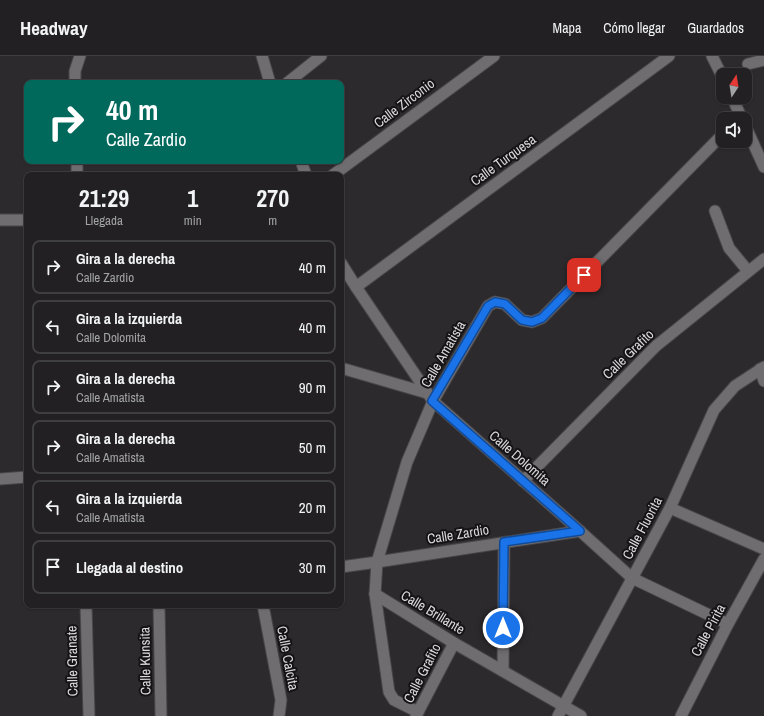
<!DOCTYPE html>
<html lang="es">
<meta charset="utf-8">
<style>
:root{--surface:#222022;--page:#2e2d2f;--text:#f1f3f6;--muted:#a2a3a5;--line:#3f3e40}
body{margin:0;font-family:"Archivo Narrow",sans-serif;background:var(--page);color:var(--text);height:100vh;display:flex;flex-direction:column;font-size:15px;white-space:nowrap}
*{box-sizing:border-box;margin:0}
p{font-size:13px;color:var(--muted)}
.icon{flex:none;width:22px;height:22px;fill:none;stroke:currentColor;stroke-width:2;stroke-linecap:round;stroke-linejoin:round}
.map{position:relative;flex:1;overflow:hidden}
.sheet{position:absolute;left:24px;top:116px;width:320px;height:436px;display:flex;flex-direction:column;background:var(--surface);border-radius:8px;box-shadow:0 1px 3px #0004,0 0 0 1px var(--line)}
.sheet>*{flex:none}
.banner{position:absolute;left:24px;top:24px;width:320px;height:84px;border-radius:8px;box-shadow:0 1px 3px #0004,0 0 0 1px var(--line);background:#00695c;color:#fff;overflow:hidden}
.needle{width:26px;rotate:12deg}
.tools{position:absolute;left:716px;top:12px;display:grid;gap:8px}
.tools a{display:grid;place-items:center;width:36px;height:36px;border-radius:8px;background:var(--surface);box-shadow:0 1px 3px #0004,0 0 0 1px var(--line);font-size:20px}
.pin{position:absolute;display:grid;place-items:center;width:34px;height:34px;color:#fff;margin:-17px;border-radius:8px;box-shadow:0 2px 6px #0006}
.me{position:absolute;width:44px;margin:-22px;rotate:0deg;stroke-linejoin:round;filter:drop-shadow(0 0 3px #0008)}
.turn{display:flex;align-items:center;gap:14px;height:84px;padding:0 16px;font-size:18px}
.turn .icon{width:52px;height:52px;stroke-width:2.5}
.turn b{display:block;font-size:28px;line-height:34px}
.eta{display:flex;justify-content:space-evenly;align-items:center;height:68px;text-align:center}
.eta b{font-size:24px;font-weight:700;line-height:28px}
ul{padding:0;list-style:none}
li{display:flex;align-items:center;gap:12px;height:54px;margin:0 8px 6px;padding:0 8px;border:2px solid var(--line);border-radius:8px}
li div{flex:1}
li b{display:block;font-size:15px}
li em{font-style:normal}
header{display:flex;align-items:center;gap:24px;box-sizing:border-box;height:56px;padding:0 20px;background:var(--surface);border-bottom:1px solid var(--line)}
header strong{font-size:19px}
nav{display:flex;gap:22px;margin-inline-start:auto;font-size:14px}
.map>svg:first-child{display:block}
</style>
<header>
<strong>Headway</strong>
<nav><a>Mapa</a><a>Cómo llegar</a><a>Guardados</a></nav>
</header>
<div class="map">
<svg width="764" height="660" viewBox="0 0 764 660">
<rect width="100%" height="100%" fill="#2d2a2e"/>
<g fill="none" stroke-linecap="round" stroke-linejoin="round">
<defs>
<g id="minor">
<path d="M262,0l8,27"/>
<path d="M712,0l11,22"/>
<path d="M748,8l16,-4"/>
<path d="M75,27v-12l5,-15"/>
<path d="M287,27l34,-27"/>
<path d="M732,41l10,22"/>
<path d="M745,69l19,42"/>
<path d="M77,105v14"/>
<path d="M301,105l5,14"/>
<path d="M333,119l161,-119"/>
<path d="M715,155l14,37 19,23"/>
<path d="M0,164h27"/>
<path d="M341,207l15,24 77,114 147,130 52,47 96,46"/>
<path d="M356,231l313,-231"/>
<path d="M341,312l86,25"/>
<path d="M760,313l4,12"/>
<path d="M0,423l27,-2"/>
<path d="M523,425l133,-135 108,-87"/>
<path d="M670,452l94,41"/>
<path d="M341,511l36,-5 203,-31"/>
<path d="M375,538l79,49 127,73"/>
<path d="M86,549l3,111"/>
<path d="M159,549l2,111"/>
<path d="M263,549l18,95 -2,16"/>
<path d="M503,615l1,-128"/>
<path d="M418,656l-24,-12 -5,-8 -14,-98 2,-32 30,-100 26,-61 55,-95 7,-4 10,2 17,16 10,2 10,-4 181,-184"/>
<path d="M416,660l38,-73"/>
<path d="M558,660l112,-208 44,-98 21,-24 29,-19"/>
<path d="M681,660l47,-92 36,-65"/>
</g>
</defs>
<use href="#minor" stroke="#484649" stroke-width="13"/>
<use href="#minor" stroke="#706d71" stroke-width="11"/>
</g>
<g fill="none" stroke-linecap="round" stroke-linejoin="round">
<defs>
<path id="route" d="M503,572l1,-86 76,-11 -148,-130 56,-95 7,-4 10,2 17,16 10,2 10,-4 42,-43"/>
</defs>
<use href="#route" stroke="#114b97" stroke-width="10"/>
<use href="#route" stroke="#1a73e8" stroke-width="7"/>
</g>
<g text-anchor="middle" dominant-baseline="central" stroke-width="4" stroke-linejoin="round" paint-order="stroke">
<g font-size="14" fill="#d9d8da" stroke="#151315">
<text transform="translate(404 47) rotate(-37)">Calle Zirconio</text>
<text transform="translate(503 104) rotate(-36)">Calle Turquesa</text>
<text transform="translate(443 298) rotate(-60)">Calle Amatista</text>
<text transform="translate(628 298) rotate(-44)">Calle Grafito</text>
<text transform="translate(520 402) rotate(41)">Calle Dolomita</text>
<text transform="translate(642 472) rotate(-62)">Calle Fluorita</text>
<text transform="translate(458 478) rotate(-9)">Calle Zardio</text>
<text transform="translate(433 556) rotate(31)">Calle Brillante</text>
<text transform="translate(708 574) rotate(-62)">Calle Pirita</text>
<text transform="translate(288 602) rotate(79)">Calle Calcita</text>
<text transform="translate(72 605) rotate(-91)">Calle Granate</text>
<text transform="translate(145 605) rotate(-91)">Calle Kunsita</text>
<text transform="translate(422 617) rotate(-63)">Calle Grafito</text>
</g>
</g>
</svg>
<div class="tools">
<a><svg class="needle" viewBox="-14 -14 28 28"><path d="M0-13l5 13h-10z" fill="#e53935"/><path d="M0 13l5-13h-10z" fill="#a2a3a5"/></svg></a>
<a><svg class="icon" aria-label="sound" viewBox="0 0 24 24"><path d="M4 9h4l5-4v14l-5-4H4zM17 9q2 3 0 6"/></svg></a>
</div>
<div class="pin" style="left:584px;top:219px;background:#d93025"><svg class="icon" aria-label="arrive" viewBox="0 0 24 24"><path d="M6 21V4h12l-3 4 3 4H6"/></svg></div>
<svg class="me" style="left:503px;top:572px" viewBox="-20 -20 40 40"><circle r="17" fill="#1a73e8" stroke="#fff" stroke-width="3"/><path d="M0-11L8 9 0 5-8 9z" fill="#fff"/></svg>
<div class="banner">
<div class="turn"><svg class="icon" aria-label="right" viewBox="0 0 24 24"><path d="M7 20v-9h11M14 6l5 5-5 5"/></svg><div><b>40 m</b>Calle Zardio</div></div>
</div>
<section class="sheet">
<div class="eta">
<div><b>21:29</b><p>Llegada</p></div>
<div><b>1</b><p>min</p></div>
<div><b>270</b><p>m</p></div>
</div>
<ul>
<li><svg class="icon" aria-label="right" viewBox="0 0 24 24"><path d="M7 20v-9h11M14 6l5 5-5 5"/></svg><div><b>Gira a la derecha</b><p>Calle Zardio</p></div><em>40 m</em></li>
<li><svg class="icon" aria-label="left" viewBox="0 0 24 24"><path d="M17 20v-9H6M10 6l-5 5 5 5"/></svg><div><b>Gira a la izquierda</b><p>Calle Dolomita</p></div><em>40 m</em></li>
<li><svg class="icon" aria-label="right" viewBox="0 0 24 24"><path d="M7 20v-9h11M14 6l5 5-5 5"/></svg><div><b>Gira a la derecha</b><p>Calle Amatista</p></div><em>90 m</em></li>
<li><svg class="icon" aria-label="right" viewBox="0 0 24 24"><path d="M7 20v-9h11M14 6l5 5-5 5"/></svg><div><b>Gira a la derecha</b><p>Calle Amatista</p></div><em>50 m</em></li>
<li><svg class="icon" aria-label="left" viewBox="0 0 24 24"><path d="M17 20v-9H6M10 6l-5 5 5 5"/></svg><div><b>Gira a la izquierda</b><p>Calle Amatista</p></div><em>20 m</em></li>
<li><svg class="icon" aria-label="arrive" viewBox="0 0 24 24"><path d="M6 21V4h12l-3 4 3 4H6"/></svg><div><b>Llegada al destino</b></div><em>30 m</em></li>
</ul>
</section>
</div>
